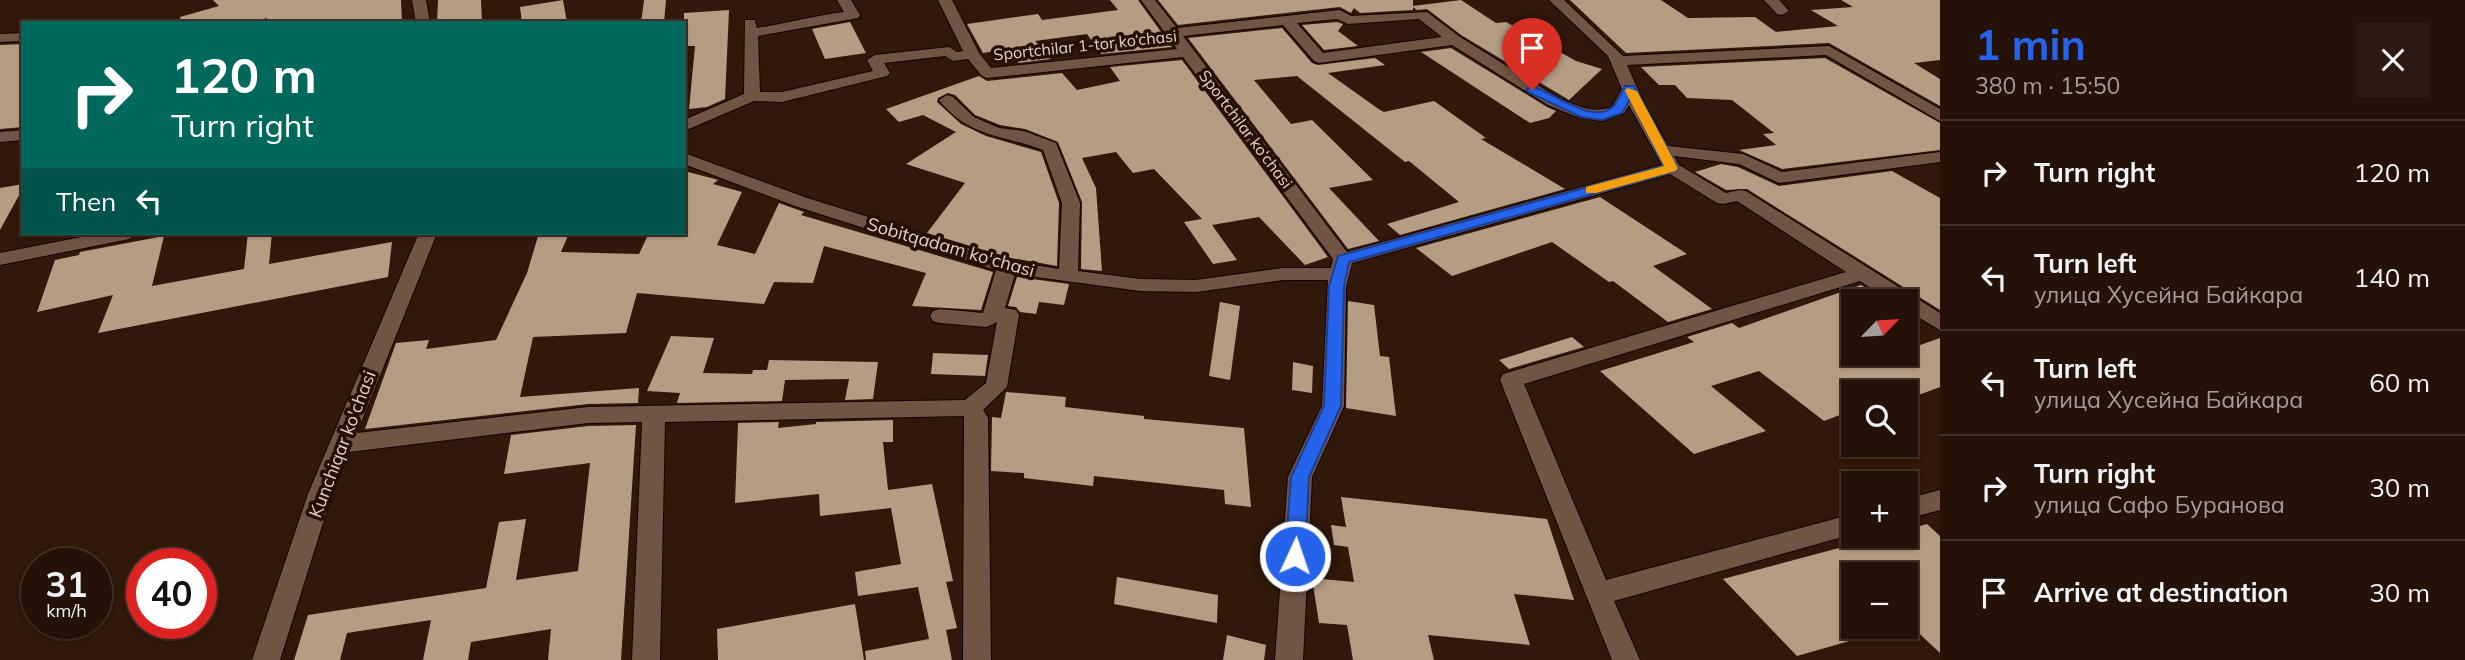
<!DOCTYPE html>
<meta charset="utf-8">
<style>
:root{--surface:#241208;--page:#2c1b12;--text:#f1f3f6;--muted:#a39e9c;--line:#413229;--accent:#2563eb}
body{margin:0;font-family:Mulish,sans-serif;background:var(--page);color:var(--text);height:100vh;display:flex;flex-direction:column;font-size:26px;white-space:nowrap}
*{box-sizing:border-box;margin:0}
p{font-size:23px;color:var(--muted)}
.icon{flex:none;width:38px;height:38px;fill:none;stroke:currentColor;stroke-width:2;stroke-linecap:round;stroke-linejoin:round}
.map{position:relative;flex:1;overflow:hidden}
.drawer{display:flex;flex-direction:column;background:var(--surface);width:525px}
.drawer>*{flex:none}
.hud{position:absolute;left:21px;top:21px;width:665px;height:214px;border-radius:0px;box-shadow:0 2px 5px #0004,0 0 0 2px var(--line);background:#00695c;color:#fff;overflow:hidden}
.needle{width:46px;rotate:65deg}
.controls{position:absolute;left:1841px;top:289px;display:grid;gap:14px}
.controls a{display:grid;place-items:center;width:77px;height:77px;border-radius:0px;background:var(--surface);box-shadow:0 2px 5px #0004,0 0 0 2px var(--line);font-size:35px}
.speed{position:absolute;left:21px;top:548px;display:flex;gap:14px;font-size:35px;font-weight:700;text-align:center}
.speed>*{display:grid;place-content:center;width:91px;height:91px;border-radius:50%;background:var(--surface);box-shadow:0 2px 5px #0004,0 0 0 2px var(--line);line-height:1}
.speed small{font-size:18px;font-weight:400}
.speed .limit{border:10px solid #d22;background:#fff;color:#111}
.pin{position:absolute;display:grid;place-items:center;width:60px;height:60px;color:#fff;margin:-72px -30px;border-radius:50% 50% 50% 0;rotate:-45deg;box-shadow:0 0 7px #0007}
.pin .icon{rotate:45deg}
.me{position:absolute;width:77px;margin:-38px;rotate:3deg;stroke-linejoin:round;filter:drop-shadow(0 0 5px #0008)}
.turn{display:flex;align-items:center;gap:24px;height:147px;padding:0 35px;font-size:32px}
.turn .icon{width:91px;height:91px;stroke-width:2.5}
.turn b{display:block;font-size:49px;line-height:60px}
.then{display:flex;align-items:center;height:66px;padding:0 35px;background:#0003;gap:14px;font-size:26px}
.round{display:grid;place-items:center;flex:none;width:74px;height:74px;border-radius:0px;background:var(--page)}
.summary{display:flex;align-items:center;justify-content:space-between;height:119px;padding:0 35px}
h1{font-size:42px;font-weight:700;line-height:52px;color:var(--accent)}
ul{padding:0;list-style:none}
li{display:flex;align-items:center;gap:21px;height:105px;padding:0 35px;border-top:2px solid var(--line)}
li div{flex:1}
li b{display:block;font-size:26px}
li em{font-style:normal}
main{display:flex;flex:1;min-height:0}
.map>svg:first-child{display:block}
</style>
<main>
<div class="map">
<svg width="1940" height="660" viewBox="0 0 1940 660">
<rect width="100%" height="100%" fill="#30180a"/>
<g fill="#b59d84">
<path d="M213,0h188l1,23h-135v-5l-22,5h-64l-1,-6 39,-11z"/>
<path d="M438,0h43l1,23h-45z"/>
<path d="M563,0l4,23h-45l-2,-16z"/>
<path d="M644,0h22l-2,23h-23z"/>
<path d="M1110,0h28l34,47 -71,7 -14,-20 -52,7 16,18 -33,4 -3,-15 -32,5 -16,-29 71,-10 4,6 76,-10z"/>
<path d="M1158,0h255v6l48,-6 35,23 10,-1 70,39 26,8 -33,31 -108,-65 -34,-26 -10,1 -4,-3v3l-53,3 -6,-5 -3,5 -11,-6 -162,18z"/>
<path d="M1570,0h91l27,18 67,-1 21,15 62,-6 -27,-16 42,-3 -12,-7h99v60l-26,3 26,16v27l-111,-63 -203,10z"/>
<path d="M729,10l-4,89 -18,8 -18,2 6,-63h-11v-33z"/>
<path d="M850,22l16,31 -41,6 -13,-30z"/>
<path d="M1337,22l6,2 -5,7 20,15 -34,4 -22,-25z"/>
<path d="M1282,28l30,35 6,2 57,-7 10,7 -57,8 52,37 4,2 50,-11 52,37 -5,1 84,50 -165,46 -13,-11 72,-22 -50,-41 -4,1 -108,-86 -43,4 37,44 21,-4 61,60 -44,8 50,53 -31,8 -160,-211z"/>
<path d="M23,44v83l-23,2v-84z"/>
<path d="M1451,48l96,59 9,4 -7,7 -19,5 -109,-71z"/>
<path d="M1825,58l115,65v27l-158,19 -43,-19 37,-5 -13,-11 11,-1 -42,-33 -45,-2 -12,-13h-16l-18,-18z"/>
<path d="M1182,60l146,197 -23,8 -46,-48 -47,8 25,35 -24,4 -29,-42 18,-3 -48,-50 -21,4 -17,-21 -34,6 14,30 6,83 -21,-2 1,-67 -24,-60 -33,-13 -25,-4 -25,-10 -20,-20 -7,-2 -10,5 -1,4 24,22 25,12 55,16 18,51 -2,63 -46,-8 -84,-25 38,-50 -59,-19 50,-32 -33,-17 -24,7 -13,-13 93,-33 8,5 75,-8 15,17 43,-9 -10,-14z"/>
<path d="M1721,164l17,3 41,19 113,-15 48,27v112l-193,-121 -21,1 -31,-18z"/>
<path d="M684,171l31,8 3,1 -5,4 29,8 -25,53 38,9 24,-51 25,9 -3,3 192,57 -12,38 -69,-4 14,-33 -102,-27 -11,37 -39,-1 -10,22 -127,-11 -11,40 -93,4 -13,60 119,-9 -1,15 -50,1 -223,25 31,-86 33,-3 -3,9 70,-9 31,-67 12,-40h30l-8,19 78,2 10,-21h35z"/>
<path d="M23,184v4l-23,42v-42z"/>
<path d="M1600,197l87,57 -34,12 59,43 -44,13 -55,-41 -4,1 -57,-40 -100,34 -36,-28z"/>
<path d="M248,233h24l-3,31 123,-22 -4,35 -290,56 15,-38 -76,17 18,-52 24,-5 1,-3 84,-16 -12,50 92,-17z"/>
<path d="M1017,277l52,7 -5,21 -25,-3 -3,12 -16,-2 -4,-5 -8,-1z"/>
<path d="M1861,285l25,16h-33v53h21l8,5 24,-5v-4l34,-12v49l-32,12 -2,-7h-53v18l-29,11 -65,-50 -48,15 55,45 -72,23 -94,-83 94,-29 -7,-5 45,-14 7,5z"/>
<path d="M1348,301l26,4 6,51 9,1 7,59 -50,-8z"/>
<path d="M1220,302l20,4 -10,74 -21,-4z"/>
<path d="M671,336l43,2 -11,35 49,1 1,-4h14l2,-10 109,2 -5,37 -28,1 4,-21 -64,1 -3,21 -105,2 3,-10 -33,-2z"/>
<path d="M1572,337l12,10 -75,22 -10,-9z"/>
<path d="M933,353l55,2 -3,21 -54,-2z"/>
<path d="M1293,362l20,4 -1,27 -20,-3z"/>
<path d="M1006,392l60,5 -1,10 79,9v3l100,9 7,79 -26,-3 -1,-14 -130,-14 -1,10 -69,-8v-5l-33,-2 1,-54 9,1z"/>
<path d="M893,420v22h-10l5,48 44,-6 21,97 -7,1 11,46 -11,2 6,30h-86l-1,-9 64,-12 -11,-52 -60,9 -3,-24 46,-8 -10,-56 -71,8 -1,-22 -84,9 3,-80 41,-1 -1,6 38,-4v-2z"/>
<path d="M636,425l-15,235h-73l3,-31 -80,13 -3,18h-45l8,-40 -84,13 -7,27h-46l14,-45 178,-27 13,-66 27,-3 -10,61 62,-9 12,-108 -86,11 7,-39 77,-9z"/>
<path d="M1341,497l206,22 27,81 -60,-6 16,51 -102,-10 6,25h-81l-6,-35 -28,-2 -7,-45 42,4 -6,-35 -14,-2 -3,-20 15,2z"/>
<path d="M1927,524l13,12v117l-34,-32v-47h-53v66l-56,16 -74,-77 161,-43h22v-6z"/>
<path d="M1117,577l101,18 -1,28 -103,-19z"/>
<path d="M855,604l9,56h-146l-1,-31z"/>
<path d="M1227,635l39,10 -2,15h-41z"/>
</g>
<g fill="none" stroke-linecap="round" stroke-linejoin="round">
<defs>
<g id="minor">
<path d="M412,0h14l4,23h-14z"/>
<path d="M837,0h14l9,15 -2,3 -100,18 2,56h22l91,-21 -6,-11 8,-5 74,-8 8,5 6,-1 -25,-51h14l27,53 12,15 186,-19 -36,-49h14l22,28 163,-18 11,6 76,-4 33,25 100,62c18,7 33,15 52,8l10,-18 -14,-33 -59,-56h15l59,56 206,-10 111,63v12l-114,-66 -199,10 18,41 23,40 75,8 39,18 158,-20v10l-161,21 -40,-19 -65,-8 5,9 47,28 14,-3 6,1 194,122v17l-34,-20v-9h-15l-31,-20 -336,103 82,196 247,-66v20l-239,67 26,59h-28l-112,-280 3,-6 343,-102 -109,-71 -14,3 -6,-1 -47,-29 -318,89 -6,24 -2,119 -32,71 -9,183h-28l13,-183 34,-71 6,-126h-45l-87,12 -56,-1 -125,-17 -10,34 11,2 3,5 -12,72 -24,23 5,8 3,242h-28l1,-244 -299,6 -5,238h-28l10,-238 -54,1 -239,29 -17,42 -52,166h-28l56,-166 111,-261h18l-80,200 231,-26 377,-7 21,-17 11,-61 -10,5 -47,-4 -7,-2 -3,-5 3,-5 7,-2 43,4 13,-43 -201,-64 -111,-42v-11l123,45 203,63 49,8 3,-66 -19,-53c-40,-15 -75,-13 -104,-50l8,-5 6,2 21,20 25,11 25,3 32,12 24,60 -2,68 62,8 56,1 87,-12h48l2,-9 -150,-202 -196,21 -5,-2 -14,-17 -15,2 -8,-5 -61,7 6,10 -3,3 -105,26 -28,-1 -70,30v-11l60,-26 1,-74h10l2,8c31,-5 56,-12 87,-16zM1337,19l11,5 71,-5 23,18 -119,16 -26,-30zM1283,25l31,36 5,2 133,-18 96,60 27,11 27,5 22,-8 5,-8 33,60 -315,87 -164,-216z"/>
<path d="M1764,0h15l10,11 -7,4 -5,-1z"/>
<path d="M23,33v8l-23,1v-8z"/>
<path d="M23,130v10l-23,2v-10z"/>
<path d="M102,233h36l-9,6 -129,26v-12z"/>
<path d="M1940,490v20l-34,9v-20z"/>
</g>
</defs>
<use href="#minor" stroke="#170300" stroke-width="2"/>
<use href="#minor" fill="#725445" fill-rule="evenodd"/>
</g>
<path fill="#2563eb" stroke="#184099" stroke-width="2" d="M1532,86c22,7 56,36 78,23 7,-4 11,-16 15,-23h9l44,82 -2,3 -327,91 -5,24 -3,120 -32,71 -4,79 -3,5 -7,3 -7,-3 -3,-5 6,-79 33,-71 5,-120 9,-30 326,-90 -34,-67 -8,14 -20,7 -21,-3 -53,-25 -2,-2z"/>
<path fill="#f59e0b" d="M1627,88l10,3 41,77 -2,3 -80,22h-10v-6l78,-21 -39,-75z"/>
<g text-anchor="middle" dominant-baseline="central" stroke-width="7" stroke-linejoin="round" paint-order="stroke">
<g font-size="16" fill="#e3d1c9" stroke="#260f03">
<text transform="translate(1085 45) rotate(-6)">Sportchilar 1-tor ko‘chasi</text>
<text transform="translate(1246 129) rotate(53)">Sportchilar ko‘chasi</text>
</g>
<g font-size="18" fill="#e3d1c9" stroke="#260f03">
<text transform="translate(951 247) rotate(16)">Sobitqadam ko'chasi</text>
<text transform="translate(342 444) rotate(-69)">Kunchiqar ko'chasi</text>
</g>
</g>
</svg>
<div class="controls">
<a><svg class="needle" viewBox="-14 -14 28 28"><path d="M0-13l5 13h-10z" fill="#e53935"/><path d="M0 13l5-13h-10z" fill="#a39e9c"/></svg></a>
<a><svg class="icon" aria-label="search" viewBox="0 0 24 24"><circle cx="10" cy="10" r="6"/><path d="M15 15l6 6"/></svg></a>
<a>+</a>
<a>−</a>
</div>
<div class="speed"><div>31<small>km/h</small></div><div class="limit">40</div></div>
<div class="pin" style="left:1532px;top:90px;background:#d93025"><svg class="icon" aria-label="arrive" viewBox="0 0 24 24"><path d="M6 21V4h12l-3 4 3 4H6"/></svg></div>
<svg class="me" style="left:1295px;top:556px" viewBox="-20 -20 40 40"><circle r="17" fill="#2563eb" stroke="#fff" stroke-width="3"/><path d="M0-11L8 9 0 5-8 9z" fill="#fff"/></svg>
<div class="hud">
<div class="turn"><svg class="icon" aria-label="right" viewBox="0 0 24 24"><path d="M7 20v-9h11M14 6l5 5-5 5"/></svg><div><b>120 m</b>Turn right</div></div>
<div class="then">Then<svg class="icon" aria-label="left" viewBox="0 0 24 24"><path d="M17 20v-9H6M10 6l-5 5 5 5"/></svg></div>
</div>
</div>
<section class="drawer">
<div class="summary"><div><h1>1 min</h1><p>380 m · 15:50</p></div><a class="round"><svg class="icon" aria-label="close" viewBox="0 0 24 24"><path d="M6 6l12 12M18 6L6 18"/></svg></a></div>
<ul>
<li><svg class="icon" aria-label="right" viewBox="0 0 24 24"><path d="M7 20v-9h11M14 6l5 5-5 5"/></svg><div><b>Turn right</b></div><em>120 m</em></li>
<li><svg class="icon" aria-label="left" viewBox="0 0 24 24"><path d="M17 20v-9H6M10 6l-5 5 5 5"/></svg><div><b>Turn left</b><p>улица Хусейна Байкара</p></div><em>140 m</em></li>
<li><svg class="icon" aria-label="left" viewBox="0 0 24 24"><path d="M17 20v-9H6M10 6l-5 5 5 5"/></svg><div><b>Turn left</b><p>улица Хусейна Байкара</p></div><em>60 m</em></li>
<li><svg class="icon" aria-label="right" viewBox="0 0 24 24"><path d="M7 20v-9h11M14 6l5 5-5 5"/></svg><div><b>Turn right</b><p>улица Сафо Буранова</p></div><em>30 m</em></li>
<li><svg class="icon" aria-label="arrive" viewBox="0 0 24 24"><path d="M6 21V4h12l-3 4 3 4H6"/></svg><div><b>Arrive at destination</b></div><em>30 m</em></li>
</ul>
</section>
</main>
